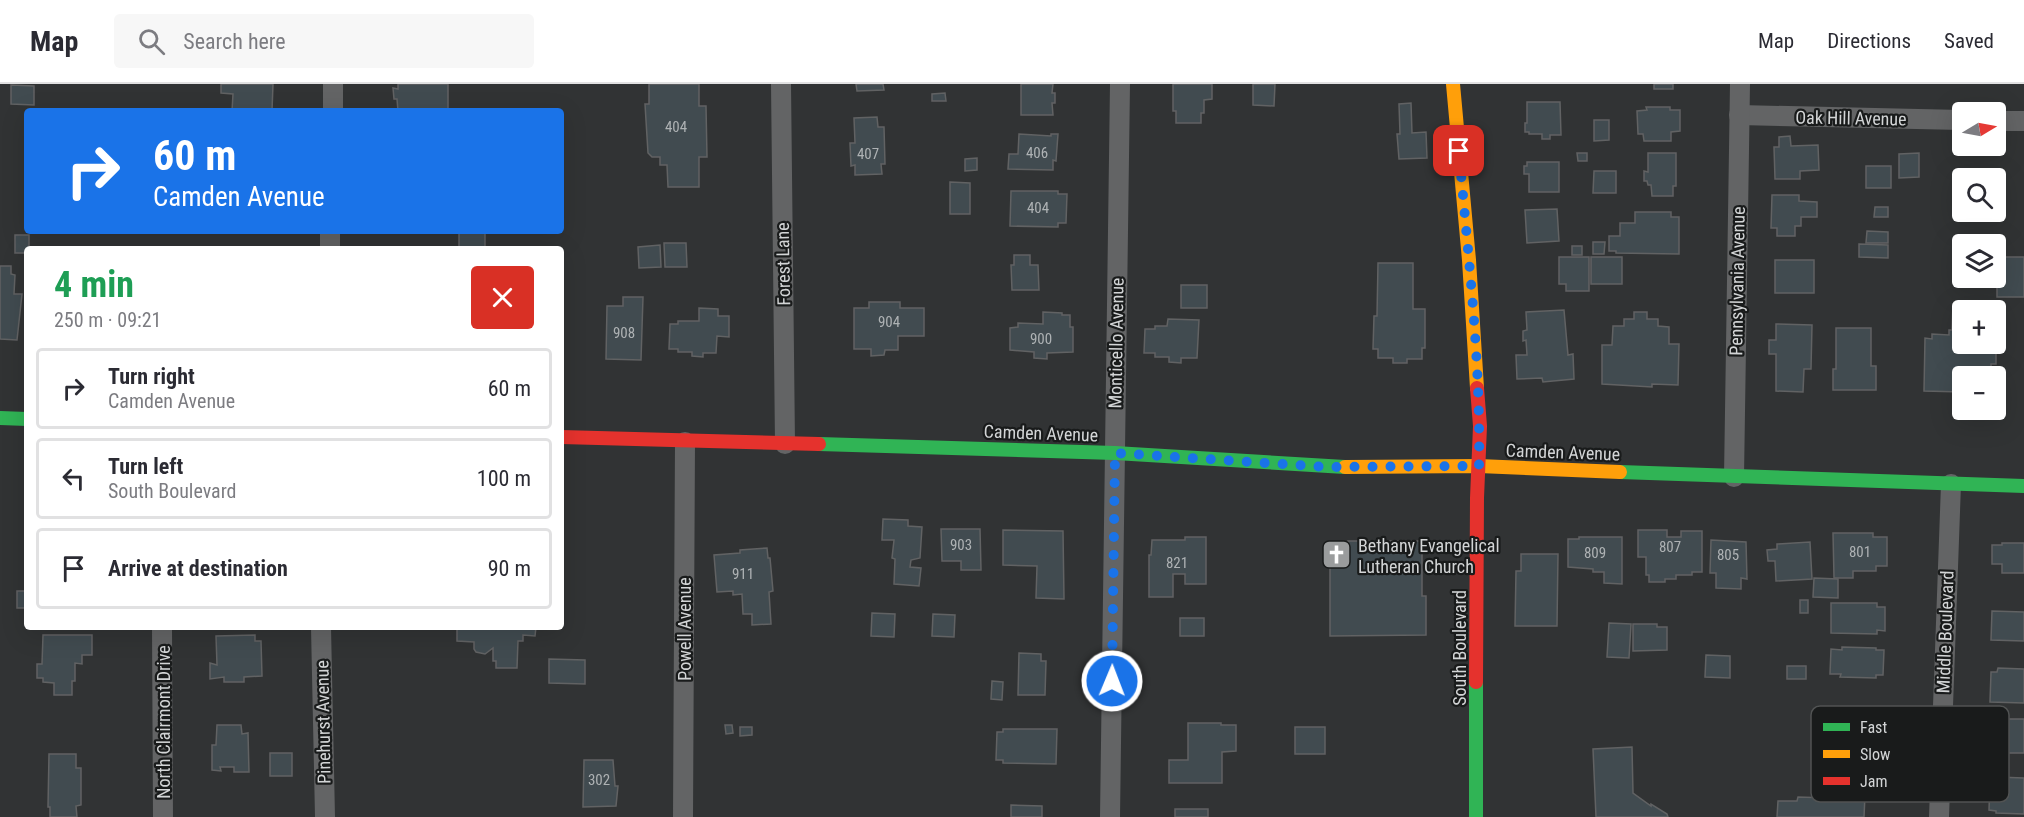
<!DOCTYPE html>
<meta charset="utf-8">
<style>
:root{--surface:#fff;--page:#f7f7f7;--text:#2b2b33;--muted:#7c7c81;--line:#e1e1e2}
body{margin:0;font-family:"Roboto Condensed",sans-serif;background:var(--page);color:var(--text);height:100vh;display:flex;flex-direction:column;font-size:22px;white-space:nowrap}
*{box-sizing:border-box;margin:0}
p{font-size:20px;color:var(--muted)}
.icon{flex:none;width:33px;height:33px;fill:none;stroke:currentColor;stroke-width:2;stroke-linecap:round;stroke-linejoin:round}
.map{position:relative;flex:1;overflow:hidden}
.side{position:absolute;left:24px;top:162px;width:540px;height:384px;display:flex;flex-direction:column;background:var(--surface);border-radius:6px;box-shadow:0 6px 24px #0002}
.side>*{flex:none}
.banner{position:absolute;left:24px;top:24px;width:540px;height:126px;border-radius:6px;box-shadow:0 6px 24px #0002;background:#1a73e8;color:#fff;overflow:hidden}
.needle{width:39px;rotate:80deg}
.buttons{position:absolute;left:1952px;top:18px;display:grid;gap:12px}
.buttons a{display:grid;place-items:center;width:54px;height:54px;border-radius:6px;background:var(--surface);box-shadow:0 6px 24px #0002;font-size:30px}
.pin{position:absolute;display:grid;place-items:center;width:51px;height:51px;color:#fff;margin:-26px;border-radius:12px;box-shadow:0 3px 9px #0006}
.me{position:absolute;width:66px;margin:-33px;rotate:1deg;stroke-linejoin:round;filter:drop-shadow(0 0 4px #0008)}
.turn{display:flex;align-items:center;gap:21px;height:126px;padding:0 30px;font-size:27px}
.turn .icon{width:78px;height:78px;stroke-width:2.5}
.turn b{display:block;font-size:42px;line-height:51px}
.round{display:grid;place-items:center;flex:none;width:63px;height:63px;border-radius:6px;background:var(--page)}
.head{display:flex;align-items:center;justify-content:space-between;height:102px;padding:0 30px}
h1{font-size:36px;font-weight:700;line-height:45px;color:#1e9e55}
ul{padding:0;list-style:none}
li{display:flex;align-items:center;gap:18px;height:81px;margin:0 12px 9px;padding:0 18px;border:3px solid var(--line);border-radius:6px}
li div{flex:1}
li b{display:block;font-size:22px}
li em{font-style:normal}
header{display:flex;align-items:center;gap:36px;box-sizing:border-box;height:84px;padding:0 30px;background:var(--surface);border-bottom:2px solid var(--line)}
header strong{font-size:28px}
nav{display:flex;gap:33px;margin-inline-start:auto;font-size:21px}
.search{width:420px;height:54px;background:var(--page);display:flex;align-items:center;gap:15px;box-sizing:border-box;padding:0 21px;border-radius:6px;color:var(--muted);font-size:22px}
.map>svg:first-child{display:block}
</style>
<header>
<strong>Map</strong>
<div class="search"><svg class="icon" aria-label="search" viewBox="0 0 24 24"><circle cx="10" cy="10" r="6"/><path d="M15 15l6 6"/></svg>Search here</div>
<nav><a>Map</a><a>Directions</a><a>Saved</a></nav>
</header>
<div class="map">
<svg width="2024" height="733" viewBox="0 0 2024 733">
<rect width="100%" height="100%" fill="#313334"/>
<g fill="#414b50" stroke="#616263" stroke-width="1.5">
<path d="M221,0h52l-1,27h-40l1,-17 -12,-1z"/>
<path d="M398,0h50v27h-50l-1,-12h-3l-1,-11 5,1z"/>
<path d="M649,0h50v22h7l1,51h-8v30h-31l-1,-22h-7v-8h-8l-4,-4 -3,-49h4z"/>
<path d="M856,0h27l1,6 -27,1z"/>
<path d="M1021,0h32l-1,9h3v10h-3l1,12h-32z"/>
<path d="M1173,0h39v15l-8,1v13h-3v10h-25v-12h-3z"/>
<path d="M1253,0h22l-1,22 -21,-1z"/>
<rect x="1654" y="0" width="19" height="5"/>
<path d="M11,1l23,1v19l-23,-1z"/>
<path d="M945,9l1,8h-14v-7z"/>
<path d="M1527,18h33l1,33h-11v4h-8v-5h-13v-2h-4v-9h2z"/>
<path d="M1411,19l1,30 14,-1 1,26 -28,1 -2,-25h3l-1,-30z"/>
<path d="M1646,23h24v3h10v21l-9,1v9h-27l-1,-7h-5l-1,-23 10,-1z"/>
<path d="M877,33l1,10h6l1,37h-4l1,10 -27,1v-10l-4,1 -1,-23h5l-1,-25z"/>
<path d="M1594,36h15v20l-15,1z"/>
<path d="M1019,50l32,2v-2h7l-2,27 -3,-1v10l-45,-1 1,-15h9z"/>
<path d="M1790,52l1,10 27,-1 1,25 -19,1v8h-25l-1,-32h5v-10z"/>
<path d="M1577,69h10v8h-9z"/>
<path d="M1648,69h28v33h-3v10h-21l-1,-11h-3l-1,-4h-3v-10l4,1z"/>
<path d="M1919,69v24l-20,1v-24z"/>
<path d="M977,74v12l-12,1v-12z"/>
<path d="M1527,78h32v30h-30v-18h-5v-8h3z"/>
<rect x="1866" y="82" width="25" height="22"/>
<path d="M1594,87h22v22h-23z"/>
<path d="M950,98l20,1v31h-20z"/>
<path d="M1011,107h47v3h9l-1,29h-8v4l-48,-1z"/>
<path d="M1772,111h27v6l18,1v15h-16v9h-6v10h-18v-8h-6z"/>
<path d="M1875,123h13v10h-14z"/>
<path d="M1557,125l2,32 -32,2 -2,-33z"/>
<path d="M1635,128h36v5h8v37l-63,-1v-2h-7v-15h11v-13h15z"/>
<rect x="459" y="147" width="26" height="18"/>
<path d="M1867,147l21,1v11h-22z"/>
<path d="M15,151h14v14h-2v4h-12z"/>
<path d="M1593,158h12l-1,12h-11z"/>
<path d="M664,159h22l1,24h-22z"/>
<path d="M1859,160l29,1v13l-29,-1z"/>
<path d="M660,161l1,22 -22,1 -1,-21z"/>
<rect x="1572" y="162" width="10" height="9"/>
<path d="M1014,171h16v10h8l1,25h-27l-1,-25h3z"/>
<path d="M1559,173h30v34h-23v-7h-7z"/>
<rect x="1591" y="173" width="31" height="27"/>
<rect x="1997" y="173" width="27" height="40"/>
<rect x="1775" y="176" width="39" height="33"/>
<path d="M1378,179h35v46h12v39h-3v11h-15v4h-14v-5h-15v-9h-5l1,-33h3z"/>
<path d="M0,182h11v8l4,1 -1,19h8l-5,46 -17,-1z"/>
<rect x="1181" y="201" width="26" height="23"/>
<path d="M623,213h20l-2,63 -35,-1 1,-53h16z"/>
<path d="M869,218h31v6h24v28h-26v14h-13l-1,5 -13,1v-7h-17v-41h15z"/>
<path d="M1953,220l29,1v5h-20v34h33l1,-5v25h-5v12h-29v16l-38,-1 1,-53 7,1v-5l17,1v-5h3z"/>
<path d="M699,224l19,1v7h11v21l-12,-1 -1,17h-13v4l-11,-1v-4h-14v-3h-9l1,-25h8v-3h21z"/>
<path d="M1564,226l4,45 5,-1 1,25 -31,3 -1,-4 -25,1 -1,-24h11l-1,-15 -3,1v-10l4,-1 -1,-18z"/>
<path d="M1043,228l19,1v2h8v12h3v25l-26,1v6l-13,-1v-6l-24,-2v-22l8,-1v-4l25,1z"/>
<path d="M1634,228h13v7h11v7l11,1v17h10l-1,41 -26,-1v3l-50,-3v-39h10l1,-19h11v-7h10z"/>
<path d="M1168,235l31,1 -2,38h-16v5l-12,-1v-5h-14v-4h-11l1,-24h10v-3h12z"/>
<path d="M1776,240l36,1 -1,44h-7l-1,23 -27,-1v-37h-7v-14h7z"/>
<path d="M1836,244h35v38h5v24h-43v-21h3z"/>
<path d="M883,435l25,1v6l14,1 -2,31 -9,2 -1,7 11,1 -2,18 -25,-2 1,-25 -3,-1 2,-18h-12z"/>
<path d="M941,445h39l1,41h-20v-9h-19z"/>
<path d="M1003,446l60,1 1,68 -28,-1 1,-32 -34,-1z"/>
<path d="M1638,446h29v7h14v-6h21v41h-10v3h-16v4h-11v3h-16v-7h-3v-18h-8z"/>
<path d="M1833,449h40v4h14v29h-11v5h-23v7h-19z"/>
<path d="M1185,453h21v47h-21v-10h-12v23h-24v-42h2l1,-15h33z"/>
<path d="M1579,453h43v47l-18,-1v-11h-11v-3l-25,-2v-28h11z"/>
<path d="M1711,456l35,2 1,37 -6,-1v11l-25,-1v-15h-6z"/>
<path d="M1348,457h74v55h4v39l-96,1v-92h18z"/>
<path d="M1810,458l2,37 -36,2 -1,-20h-7l-1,-11 10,-1v-5z"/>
<path d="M2002,459h22v30h-22v-9h-10v-19h10z"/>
<path d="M767,464l1,10h2l3,33 -4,1 2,32 -19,1v-11h-9l-1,-20 -9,1v-4l-16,1 -3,-37 26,-2v-3z"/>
<path d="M1521,470h37l-1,72h-42l1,-55h5z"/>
<path d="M1814,494l24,1v19l-25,-1z"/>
<rect x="17" y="507" width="10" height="17"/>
<rect x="1800" y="516" width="8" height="13"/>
<path d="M1831,519h46v4h8v24l-8,-1v4l-46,-1z"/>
<path d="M1992,527l32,1v29l-33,-1z"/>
<path d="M872,529l23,1 -1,23 -23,-1z"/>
<path d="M933,530l22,1 -1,22 -22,-1z"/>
<rect x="1180" y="534" width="24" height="18"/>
<path d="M1609,539l22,1 -2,34 -22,-1z"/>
<path d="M1633,540h24v3h10v23l-34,1z"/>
<path d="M457,543h79l-1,9 -12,-1v6h-5l-1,27h-21v-7h-3v-13l-8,6 -9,-2 -2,-3v-7l-17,-1z"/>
<path d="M43,551h49v20h-10v9l-7,-1v18h-3v14h-18v-12l-11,-1v-4h-6v-14h5z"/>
<path d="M255,551v6h6l1,35 -18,1v5h-20v-5l-14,2v-16l7,2 -1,-29z"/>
<path d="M1842,563l34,1v2h8l-1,25h-7v3l-36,-1 1,-3h-11l1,-25 11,1z"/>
<path d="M1019,569l22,1v7h5l-1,34h-27z"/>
<path d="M1706,571l24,1v22l-25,-1z"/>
<path d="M549,575l36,1v24l-36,-1z"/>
<rect x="1787" y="582" width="19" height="13"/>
<path d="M1998,584l26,1v34l-34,-1 1,-30h6z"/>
<path d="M992,597l11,1 -1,18 -11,-1z"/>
<path d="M1997,635h27v34h-35l1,-32h7z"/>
<path d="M1188,639h33v2h15v26l-14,1v31h-53v-23h19z"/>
<path d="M217,641h24l1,9 6,-1 1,39h-15v-5h-14l1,4 -9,-1v-25h4z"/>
<path d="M725,641h7l1,8 -7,1z"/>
<path d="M740,643h12v8l-12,1z"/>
<rect x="1295" y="643" width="30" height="27"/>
<path d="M1003,645h54l-1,35 -53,-1v-3h-7l1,-28h6z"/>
<path d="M1632,663l1,46 18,13v-2l16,10 1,3h-72l-3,-68z"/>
<rect x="270" y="669" width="22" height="23"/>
<path d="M49,670h27v14h5v37l-5,1 1,11h-27v-10h-2z"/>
<path d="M584,676h29l2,26h3l-2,20 -33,1z"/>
<path d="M1997,693l27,1v36l-28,-1v-2l-7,-1 1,-30h7z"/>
<path d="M1829,710l36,1 -1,22h-87l1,-16h19l1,-4 31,1z"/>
<path d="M1011,721l31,1v11h-31z"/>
<rect x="1175" y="725" width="33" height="8"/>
</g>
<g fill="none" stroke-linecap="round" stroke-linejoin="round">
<g stroke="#636465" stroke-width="20">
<path d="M781,0l4,360"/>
<path d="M333,27v-27"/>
<path d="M1739,31l223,5"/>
<path d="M1995,37h29"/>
<path d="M330,165v-18"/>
<path d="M1734,393l6,-393"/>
<path d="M162,543l1,190"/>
<path d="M321,543l4,190"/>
<path d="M683,733l2,-375"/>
<path d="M1110,733l10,-733"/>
<path d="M1939,733l12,-333"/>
</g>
<g stroke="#30b455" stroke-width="14">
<path d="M0,334l27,1"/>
<path d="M819,360l296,9 230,14"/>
<path d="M1620,388l404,14"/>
<path d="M1476,733v-135"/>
</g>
<g stroke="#ff9f0a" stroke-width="14">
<path d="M1453,0l16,176 8,128"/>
<path d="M1345,383l134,-1 141,6"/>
</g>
<g stroke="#e5322d" stroke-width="14">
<path d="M561,353l258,7"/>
<path d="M1476,598l1,-184 3,-72 -3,-38"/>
</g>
</g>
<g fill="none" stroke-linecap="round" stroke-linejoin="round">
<path stroke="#1a73e8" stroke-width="10" stroke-dasharray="0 18" d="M1112,597l3,-228 212,14 152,-1c2,-104 -11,-210 -20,-315"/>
</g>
<defs>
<symbol id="church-square" viewBox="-11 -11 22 22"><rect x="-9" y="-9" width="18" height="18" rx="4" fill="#9a9c9d" stroke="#191b1b"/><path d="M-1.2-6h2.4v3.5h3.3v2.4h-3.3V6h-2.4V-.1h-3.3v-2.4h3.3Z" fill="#fff"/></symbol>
</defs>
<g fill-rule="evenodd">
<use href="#church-square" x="1320" y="454" width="33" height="33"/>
</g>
<g text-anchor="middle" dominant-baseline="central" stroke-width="4.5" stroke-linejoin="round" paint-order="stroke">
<g font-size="15" fill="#aeb2b4">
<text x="676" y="43">404</text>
<text x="1037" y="69">406</text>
<text x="868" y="70">407</text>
<text x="1038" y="124">404</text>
<text x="889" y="238">904</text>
<text x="624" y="249">908</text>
<text x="1041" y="255">900</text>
<text x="961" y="461">903</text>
<text x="1670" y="463">807</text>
<text x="1860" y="468">801</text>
<text x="1595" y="469">809</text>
<text x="1728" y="471">805</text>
<text x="1177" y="479">821</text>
<text x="743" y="490">911</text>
<text x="599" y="696">302</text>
</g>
<g font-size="18" fill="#d3d5d6" stroke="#191b1b">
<text transform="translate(1851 34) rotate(1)">Oak Hill Avenue</text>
<text transform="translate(783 180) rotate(-91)">Forest Lane</text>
<text transform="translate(1737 197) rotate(-89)">Pennsylvania Avenue</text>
<text transform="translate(1116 259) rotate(-89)">Monticello Avenue</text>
<text transform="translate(1041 349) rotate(2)">Camden Avenue</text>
<text transform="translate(1563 368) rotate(2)">Camden Avenue</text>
<text transform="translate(684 545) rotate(-90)">Powell Avenue</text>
<text transform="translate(1945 548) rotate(-88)">Middle Boulevard</text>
<text transform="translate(1459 564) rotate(-90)">South Boulevard</text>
<text transform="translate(163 638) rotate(-90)">North Clairmont Drive</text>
<text transform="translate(323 638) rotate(-91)">Pinehurst Avenue</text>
</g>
<g font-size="18" fill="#d3d5d6" stroke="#191b1b" text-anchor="start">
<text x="1358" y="461">Bethany Evangelical<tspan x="1358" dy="21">Lutheran Church</tspan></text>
</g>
</g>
<rect x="1811" y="622" width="198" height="96" rx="9" fill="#191b1b" stroke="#515353" stroke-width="1.5"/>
<rect x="1823" y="639" width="27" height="8" fill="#30b455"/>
<rect x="1823" y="666" width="27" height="8" fill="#ff9f0a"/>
<rect x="1823" y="693" width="27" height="8" fill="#e5322d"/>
<g font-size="16" fill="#d3d5d6">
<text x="1860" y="649">Fast</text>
<text x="1860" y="676">Slow</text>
<text x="1860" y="703">Jam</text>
</g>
</svg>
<div class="buttons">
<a><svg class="needle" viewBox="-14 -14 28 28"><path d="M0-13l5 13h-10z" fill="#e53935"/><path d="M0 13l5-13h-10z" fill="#7c7c81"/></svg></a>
<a><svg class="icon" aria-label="search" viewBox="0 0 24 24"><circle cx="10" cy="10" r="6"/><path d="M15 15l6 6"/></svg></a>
<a><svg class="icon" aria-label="layers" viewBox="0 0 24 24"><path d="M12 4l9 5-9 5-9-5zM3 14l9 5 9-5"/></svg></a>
<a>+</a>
<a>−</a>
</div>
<div class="pin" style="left:1459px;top:67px;background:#d93025"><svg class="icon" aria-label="arrive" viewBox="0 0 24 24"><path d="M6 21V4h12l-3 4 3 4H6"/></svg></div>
<svg class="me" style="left:1112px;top:597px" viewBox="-20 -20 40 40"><circle r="17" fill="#1a73e8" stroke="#fff" stroke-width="3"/><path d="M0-11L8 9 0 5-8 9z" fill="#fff"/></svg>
<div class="banner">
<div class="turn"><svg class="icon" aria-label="right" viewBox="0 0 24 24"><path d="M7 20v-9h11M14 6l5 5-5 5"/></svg><div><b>60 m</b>Camden Avenue</div></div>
</div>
<section class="side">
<div class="head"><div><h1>4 min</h1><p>250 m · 09:21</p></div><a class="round" style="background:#d93025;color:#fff"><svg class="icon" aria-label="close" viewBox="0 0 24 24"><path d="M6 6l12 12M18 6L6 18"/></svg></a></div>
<ul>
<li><svg class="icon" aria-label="right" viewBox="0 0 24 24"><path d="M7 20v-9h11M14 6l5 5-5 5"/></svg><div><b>Turn right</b><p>Camden Avenue</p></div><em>60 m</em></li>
<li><svg class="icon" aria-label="left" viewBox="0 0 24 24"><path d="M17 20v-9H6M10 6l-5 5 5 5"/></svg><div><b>Turn left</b><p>South Boulevard</p></div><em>100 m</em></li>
<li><svg class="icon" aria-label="arrive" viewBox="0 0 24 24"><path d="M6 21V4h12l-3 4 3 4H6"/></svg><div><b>Arrive at destination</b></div><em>90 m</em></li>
</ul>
</section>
</div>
